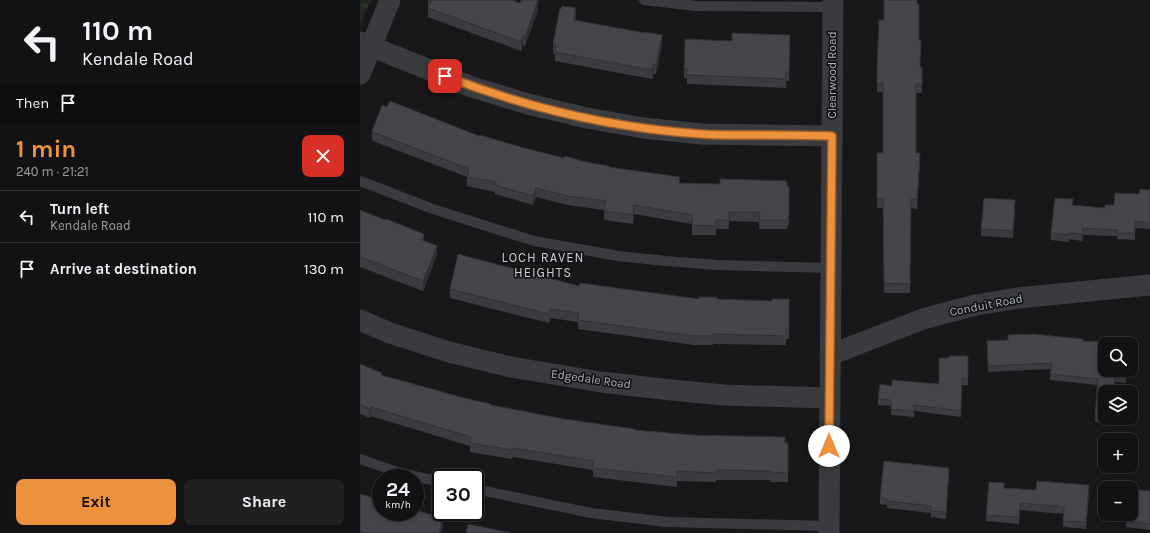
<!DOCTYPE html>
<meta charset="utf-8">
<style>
:root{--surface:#121214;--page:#1f2022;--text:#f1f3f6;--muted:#9c9ea0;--line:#313234;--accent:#ed913d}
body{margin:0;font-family:Karla,sans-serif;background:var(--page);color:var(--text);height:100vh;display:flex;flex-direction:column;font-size:15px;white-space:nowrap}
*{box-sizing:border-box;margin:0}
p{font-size:13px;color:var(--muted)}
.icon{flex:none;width:22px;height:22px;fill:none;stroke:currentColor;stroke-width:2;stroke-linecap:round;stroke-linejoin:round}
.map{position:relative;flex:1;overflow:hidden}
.details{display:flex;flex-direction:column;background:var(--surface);width:360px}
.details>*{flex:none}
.guide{background:#121214;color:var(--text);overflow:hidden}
.controls{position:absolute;left:738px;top:337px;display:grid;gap:8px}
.controls a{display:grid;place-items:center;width:40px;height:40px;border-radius:8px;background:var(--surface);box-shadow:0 2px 6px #0003,0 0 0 1px var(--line);font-size:20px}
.speed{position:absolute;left:12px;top:469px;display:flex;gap:8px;font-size:20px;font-weight:700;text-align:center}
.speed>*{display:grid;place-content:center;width:52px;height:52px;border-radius:50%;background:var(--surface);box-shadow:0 2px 6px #0003,0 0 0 1px var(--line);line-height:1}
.speed small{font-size:10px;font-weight:400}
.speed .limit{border:2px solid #111;border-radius:6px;background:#fff;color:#111}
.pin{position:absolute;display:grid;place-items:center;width:34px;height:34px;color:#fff;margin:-17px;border-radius:8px;box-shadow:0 2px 6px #0006}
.me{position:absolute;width:44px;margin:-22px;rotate:0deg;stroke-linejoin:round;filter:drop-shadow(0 0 3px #0008)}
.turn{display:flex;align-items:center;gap:14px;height:84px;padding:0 16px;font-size:18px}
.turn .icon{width:52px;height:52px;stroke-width:2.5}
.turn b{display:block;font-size:28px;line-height:34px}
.then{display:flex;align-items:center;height:38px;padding:0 16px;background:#0003;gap:8px;font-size:15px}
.round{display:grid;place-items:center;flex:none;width:42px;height:42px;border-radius:8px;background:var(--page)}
.summary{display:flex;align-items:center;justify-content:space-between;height:68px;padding:0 16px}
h1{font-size:24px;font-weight:700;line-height:30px;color:var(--accent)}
.button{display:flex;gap:8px;margin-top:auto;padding:8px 16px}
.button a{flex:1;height:46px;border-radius:8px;background:var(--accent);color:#111;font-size:16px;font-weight:700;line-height:46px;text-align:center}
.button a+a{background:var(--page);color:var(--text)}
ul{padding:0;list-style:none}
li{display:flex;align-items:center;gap:12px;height:52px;padding:0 16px;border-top:1px solid var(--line)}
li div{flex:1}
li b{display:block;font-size:15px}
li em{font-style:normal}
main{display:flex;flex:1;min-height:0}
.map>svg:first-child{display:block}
</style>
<main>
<section class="details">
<div class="guide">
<div class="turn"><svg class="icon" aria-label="left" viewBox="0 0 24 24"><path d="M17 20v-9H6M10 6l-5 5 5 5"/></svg><div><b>110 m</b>Kendale Road</div></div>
<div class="then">Then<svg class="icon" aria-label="arrive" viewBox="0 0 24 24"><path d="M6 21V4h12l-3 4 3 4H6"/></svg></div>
</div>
<div class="summary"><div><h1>1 min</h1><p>240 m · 21:21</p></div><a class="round" style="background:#d93025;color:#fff"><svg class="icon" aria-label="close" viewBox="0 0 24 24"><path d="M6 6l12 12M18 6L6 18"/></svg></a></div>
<ul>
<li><svg class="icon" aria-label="left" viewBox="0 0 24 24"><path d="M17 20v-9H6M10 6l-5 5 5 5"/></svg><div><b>Turn left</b><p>Kendale Road</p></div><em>110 m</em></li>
<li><svg class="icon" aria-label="arrive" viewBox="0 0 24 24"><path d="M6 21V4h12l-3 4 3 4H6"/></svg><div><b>Arrive at destination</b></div><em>130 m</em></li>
</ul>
<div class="button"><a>Exit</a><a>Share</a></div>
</section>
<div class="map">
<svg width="790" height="533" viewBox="0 0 790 533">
<defs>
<pattern id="park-tufts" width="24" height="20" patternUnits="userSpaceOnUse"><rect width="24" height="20" fill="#202820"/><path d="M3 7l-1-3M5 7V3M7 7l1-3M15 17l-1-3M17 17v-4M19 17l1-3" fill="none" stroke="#3e453e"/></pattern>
</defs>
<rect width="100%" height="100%" fill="#18181a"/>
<path fill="url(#park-tufts)" d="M0,0h11l-11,25z"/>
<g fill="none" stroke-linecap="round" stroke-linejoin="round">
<g stroke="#393b3f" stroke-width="10">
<path d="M284,0l52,6 137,1"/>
<path d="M0,181l73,28 101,32 84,15 48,5 51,4 114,3"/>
<path d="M0,459l40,14 41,9"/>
<path d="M115,489l116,24 76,9 162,4"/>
</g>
<g stroke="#393b3f" stroke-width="21">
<path d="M0,42l112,45 56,17 59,14 56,10 59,6 130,2"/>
<path d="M0,74l30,-74"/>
<path d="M0,320l30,13 59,19 62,15 90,15 61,7 61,6 107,3"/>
<path d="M470,355l93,-36 53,-14 42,-7 132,-13"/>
<path d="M469,533l4,-533"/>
</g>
</g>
<g fill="#3b3c40">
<path d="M68,0h84l26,10 -13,36 -2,-1 -2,6 -93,-34z"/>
<path d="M557,4l3,63h2v26h-6v60l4,9 -3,47 -6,-1 -1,85h-26l-1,-85h-6v-55h6v-61h-6v-23l7,-49z"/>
<path d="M216,18v2l86,24 -6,30h-2l-2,5 -97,-18v-7l-2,-1v-9z"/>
<path d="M430,35l-1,46h-3v7l-99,-4v-6h-3v-9l48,-28z"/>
<path d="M12,131l107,5 85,22 45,9 71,16 109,3v39h-1l-1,4h-28v-7l-30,-1v8h-13v6h-24v-11l-58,-10 -1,10 -29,-4v-10l-36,-5 -32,-8 -3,8 -38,-11v-2l-28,-6v-9l-94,-36 -1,-1z"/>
<path d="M790,190v39l-15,-1v12l-18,-1v-3l-34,-1 -1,6 -13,-2v3l-18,-2v-7l22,-28 32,3 9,-3 25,-11z"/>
<path d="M655,206l-2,32 -32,-2v-7z"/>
<path d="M0,210l64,31 13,14 -14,36 -63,-24z"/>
<path d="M219,286l120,13 73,2 17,-2v40h-3v6l-73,-1v1h-19l-116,-16v-7l-28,-4 -1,5 -99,-25v-9z"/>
<path d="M627,341h96l22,3 21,26v13l-11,-1 -10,10v26h8v5l-18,-1 2,-37 -47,-5 1,-11 -63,3z"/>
<path d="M608,356v29h-6l-1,32 -47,-6v6l-23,-2v-9l-13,-1v-6l14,-13 47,-2z"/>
<path d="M0,364l22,11 109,30 73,14 71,11 153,13v39h-18v-2h-54v2l-39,-1v6l-84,-10v-7l-80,-13 -1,2 -42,-7v-6l-99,-30 -1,2 -10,-4z"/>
<path d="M589,474l-3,45 -15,-2v-4l-44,-5v-3l-7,-1v-6z"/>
<path d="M644,488l85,4 -3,37 -23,-2v-13l-43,-4 -1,14 -33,-3v-6z"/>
<path d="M790,491v39l-24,-3v-6z"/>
<path d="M0,494l83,33 -2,6h-81z"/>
</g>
<g fill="#303134">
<path d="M178,0v10l-13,36v-9z"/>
<path d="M216,8v10l-2,11v-9z"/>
<path d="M302,35v9l-6,30v-9z"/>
<path d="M163,36v9l-2,6v-9z"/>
<path d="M294,64v10l-2,5v-9z"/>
<path d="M560,153v9l-3,47v-10z"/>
<path d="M176,188v9l-3,8v-9z"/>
<path d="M655,200v6l-2,32v-7z"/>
<path d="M274,205v9l-1,10v-9z"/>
<path d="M64,234v9l-2,-3z"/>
<path d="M77,246v9l-14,36v-10z"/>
<path d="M190,309v9l-1,5v-9z"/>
<path d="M11,407v9l-1,2v-9z"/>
<path d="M589,468v6l-3,45v-7z"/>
<path d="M729,485v7l-3,37v-7z"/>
<path d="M83,518v9l-2,6h-2z"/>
</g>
<g fill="#45464a" stroke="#303134">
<path d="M70,0h82l8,3 1,-3h17l-13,37 -2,-1 -2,6 -93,-34 3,-8z"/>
<path d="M524,0h33v4h2v36h2l-1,27h2v17h-6v69h4l-3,46h-6l-1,85 -26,-1 -1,-84h-6v-46h6v-70h-6v-14l2,-49h5z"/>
<path d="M202,6l14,2 -2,12 71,13v-1l17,3 -6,30 -2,-1 -2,6 -97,-18 1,-8h-3l7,-36 1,1z"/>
<path d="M372,33l58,2 -1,37h-3v7l-99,-4v-7l-3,1 1,-30 47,2z"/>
<path d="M30,101l89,35 1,-1 44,13 40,10 1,-2 21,6 23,4v1l71,10 -1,6 41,1v-5l67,2v5h2v30h-1l-1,4h-28l1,-8h-31v8h-13v6l-24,-1v-10l-58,-10 -1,10 -29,-4 2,-10 -38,-5 -32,-8 -3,8 -38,-11 1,-3 -29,-5 2,-8 -96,-37 -1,-1 10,-26 5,2z"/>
<path d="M780,189l10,1v33l-15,-2v12h-18v-3l-34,-2 -1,6 -13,-1v2l-18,-2 4,-35 18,1 -1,6 33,3v-3h9l1,-12 24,1z"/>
<path d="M624,198l31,2 -2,31 -32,-2z"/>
<path d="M0,210l25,10 1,-1 38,15 -2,6 15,6 -14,35 -63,-24z"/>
<path d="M98,254l121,32 1,-3 119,16v-2h18v2l55,2v-2h17v30h-3v7l-73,-2v2h-19l-116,-16 1,-7 -29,-4 -1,5 -99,-25z"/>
<path d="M673,334l50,5v2l39,1v2h-17v26h21v7l-11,-1 -1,16h-9v24l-10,-1 3,-36 -48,-5 2,-11 -64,3 -1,-25 21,-1v-5z"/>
<path d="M589,356h19v23l-6,-1 -1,33 -47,-6v6l-23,-2v-9l-13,-1 2,-15 12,2v-6l47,4v-26h10z"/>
<path d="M0,364l22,9 -1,2 87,24 23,5v1l73,14 71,10v1l57,5 93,2v6h3v30l-18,-1v-1l-54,-1v3l-39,-2v6l-84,-9 1,-7 -81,-13 -1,2 -42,-7 1,-6 -100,-30 -1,2 -10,-4z"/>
<path d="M524,461l65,7 -3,44 -15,-1v-5l-44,-5v-2l-7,-1z"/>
<path d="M677,481l52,4 -3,37 -23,-1 1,-14 -44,-4 -1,14 -33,-2 3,-33 15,1v5l32,2z"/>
<path d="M771,489l19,2v33l-24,-3 1,-7h4z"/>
<path d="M0,494l21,6v12h34v-2l28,8 -4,15h-71l-8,-2z"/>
<path d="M108,524l43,9h-45z"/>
</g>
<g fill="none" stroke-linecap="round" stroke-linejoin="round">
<defs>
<path id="route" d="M85,76c82,32 169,52 256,58 13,1 27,1 40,1 30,0 60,0 91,1l-3,310"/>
</defs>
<use href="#route" stroke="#9a5e28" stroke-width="10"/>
<use href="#route" stroke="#ed913d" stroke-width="7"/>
</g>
<g text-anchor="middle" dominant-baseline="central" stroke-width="3.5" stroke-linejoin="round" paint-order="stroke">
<g font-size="12" fill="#abb2b9" stroke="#131315">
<text transform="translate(472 75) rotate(-90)">Clearwood Road</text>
<text transform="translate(626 305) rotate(-11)">Conduit Road</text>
<text transform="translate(231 379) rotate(8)">Edgedale Road</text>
</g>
<g font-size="13" letter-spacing="1" fill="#cbd0d5" stroke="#131315">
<text x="183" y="257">LOCH RAVEN<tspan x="183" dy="15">HEIGHTS</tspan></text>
</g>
</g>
</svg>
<div class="controls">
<a><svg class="icon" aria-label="search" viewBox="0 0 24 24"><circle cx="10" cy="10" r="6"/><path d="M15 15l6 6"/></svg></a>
<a><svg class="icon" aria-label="layers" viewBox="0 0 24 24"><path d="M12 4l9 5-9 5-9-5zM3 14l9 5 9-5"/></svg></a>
<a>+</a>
<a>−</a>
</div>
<div class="speed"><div>24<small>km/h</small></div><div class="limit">30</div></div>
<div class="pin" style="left:85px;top:76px;background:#d93025"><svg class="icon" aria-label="arrive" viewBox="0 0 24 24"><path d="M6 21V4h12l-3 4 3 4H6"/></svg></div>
<svg class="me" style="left:469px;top:446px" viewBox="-20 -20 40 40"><circle r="19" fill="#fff"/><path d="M0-13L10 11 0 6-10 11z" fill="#ed913d"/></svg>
</div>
</main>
